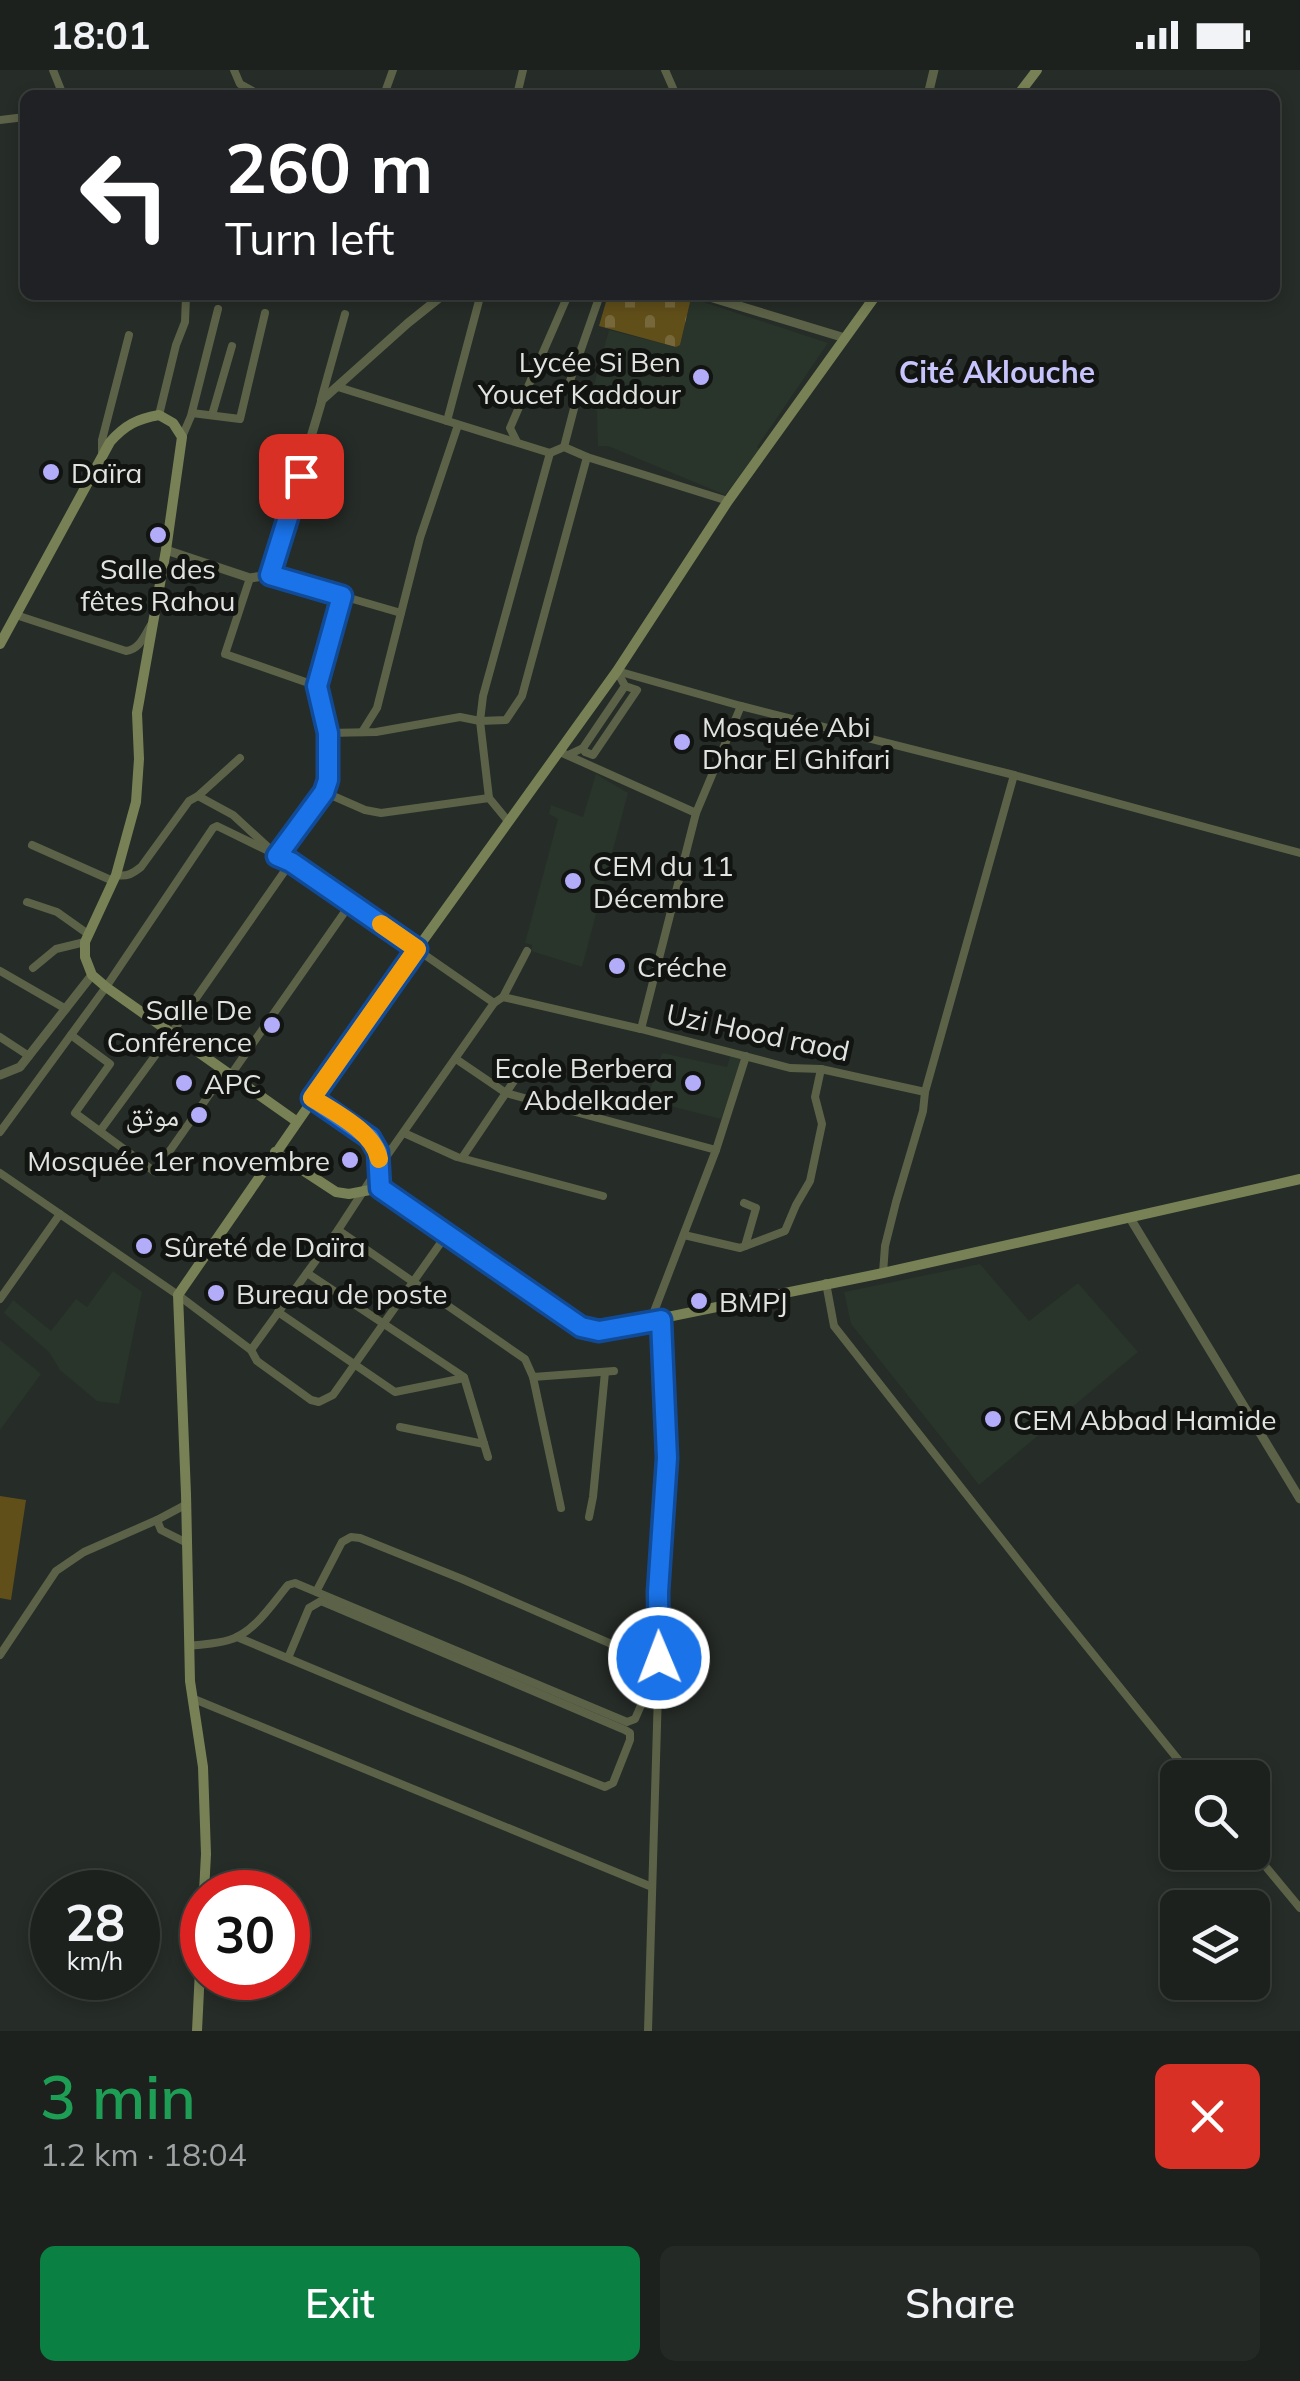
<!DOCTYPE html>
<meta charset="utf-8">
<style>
:root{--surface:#1c211d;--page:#252926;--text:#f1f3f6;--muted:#a0a3a4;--line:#3a3e3b;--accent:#0b8043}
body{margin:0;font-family:Mulish,"Noto Naskh Arabic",sans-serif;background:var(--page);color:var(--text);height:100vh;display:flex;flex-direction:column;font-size:38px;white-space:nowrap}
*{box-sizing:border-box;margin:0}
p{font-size:32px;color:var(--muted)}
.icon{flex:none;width:55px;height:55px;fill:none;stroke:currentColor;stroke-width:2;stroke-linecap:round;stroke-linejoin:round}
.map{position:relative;height:1961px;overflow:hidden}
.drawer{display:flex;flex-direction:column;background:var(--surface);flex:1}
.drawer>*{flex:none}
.hud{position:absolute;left:20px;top:20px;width:1260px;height:210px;border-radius:15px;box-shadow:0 5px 15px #0003,0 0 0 2px var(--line);background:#202124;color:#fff;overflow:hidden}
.controls{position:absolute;left:1160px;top:1690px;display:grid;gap:20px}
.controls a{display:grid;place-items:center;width:110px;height:110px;border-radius:15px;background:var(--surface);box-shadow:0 5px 15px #0003,0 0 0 2px var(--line);font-size:50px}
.speed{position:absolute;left:30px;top:1800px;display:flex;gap:20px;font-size:50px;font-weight:700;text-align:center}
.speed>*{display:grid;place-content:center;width:130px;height:130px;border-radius:50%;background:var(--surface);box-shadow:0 5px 15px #0003,0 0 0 2px var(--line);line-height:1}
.speed small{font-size:25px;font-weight:400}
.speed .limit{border:15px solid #d22;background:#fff;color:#111}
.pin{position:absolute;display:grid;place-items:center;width:85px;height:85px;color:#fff;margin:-42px;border-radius:20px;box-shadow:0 5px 15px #0006}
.me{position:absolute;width:110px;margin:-55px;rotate:359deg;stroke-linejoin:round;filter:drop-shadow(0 0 8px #0008)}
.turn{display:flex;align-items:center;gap:35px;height:210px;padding:0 40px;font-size:45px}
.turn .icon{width:130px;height:130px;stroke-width:2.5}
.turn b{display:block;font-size:70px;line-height:85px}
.round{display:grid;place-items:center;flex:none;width:105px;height:105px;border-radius:15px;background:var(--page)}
.summary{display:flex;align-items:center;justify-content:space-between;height:170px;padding:0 40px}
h1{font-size:60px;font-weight:600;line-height:75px;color:#1e9e55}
.primary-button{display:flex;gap:20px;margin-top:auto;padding:20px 40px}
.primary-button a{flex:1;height:115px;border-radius:15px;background:var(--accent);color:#fff;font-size:40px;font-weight:600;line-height:115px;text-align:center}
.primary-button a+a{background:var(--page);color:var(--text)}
.status{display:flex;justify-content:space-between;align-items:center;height:70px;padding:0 50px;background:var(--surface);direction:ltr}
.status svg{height:28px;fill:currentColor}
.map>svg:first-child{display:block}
</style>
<div class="status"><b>18:01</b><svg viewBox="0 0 49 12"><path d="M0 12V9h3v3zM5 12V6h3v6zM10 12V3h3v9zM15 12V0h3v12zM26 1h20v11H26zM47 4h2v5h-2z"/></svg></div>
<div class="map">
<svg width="1300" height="1961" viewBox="0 0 1300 1961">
<defs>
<pattern id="cemetery-stones" width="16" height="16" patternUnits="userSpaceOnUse" patternTransform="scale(2.5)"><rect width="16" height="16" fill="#614f1a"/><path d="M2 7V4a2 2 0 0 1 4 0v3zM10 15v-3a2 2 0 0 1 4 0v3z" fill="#77683b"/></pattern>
</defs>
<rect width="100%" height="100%" fill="#262c27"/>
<g fill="#29342a">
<path d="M691,228l137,45 -71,104 3,2 -35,46 -117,-49h-10l-1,-35 -9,-4 21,-77 67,17 4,-2z"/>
<path d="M596,704l32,19 -46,174 -51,-16 1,-6 -7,-2 33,-124 -9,-5 2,-9 32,12z"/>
<path d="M662,983l65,14 4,-13 12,3 -22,62 -74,-19z"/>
<path d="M980,1194l49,57 49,-38 60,69 -159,133 -128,-161 -7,-32z"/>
<path d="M113,1201l29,21 -23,112 -22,-3 -37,-31 -11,-18 -45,-39 9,-13 38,31 25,-32 11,8z"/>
<path d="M0,1270l41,34 -41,56z"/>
</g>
<path fill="url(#cemetery-stones)" d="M608,225h73l10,3 -11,47 -4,2 -77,-21z"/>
<path fill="#614f1a" d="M0,1426l26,4 -15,100 -11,-2z"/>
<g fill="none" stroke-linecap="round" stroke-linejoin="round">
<g stroke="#5c6247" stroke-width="8">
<path d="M53,0l10,25"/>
<path d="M234,0l6,14 20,11"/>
<path d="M665,0l11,25"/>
<path d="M384,25l9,-25"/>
<path d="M517,25l6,-25"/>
<path d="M0,50l25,-3"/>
<path d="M338,317l212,66 14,-6 23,10 141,44"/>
<path d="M321,330l24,-86"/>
<path d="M192,343l48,6 25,-106"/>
<path d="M159,345l17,-70 9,-23 1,-26"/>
<path d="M212,345l20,-69"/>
<path d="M447,351l33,-124 -5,-2"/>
<path d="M182,367l9,-21 27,-107"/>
<path d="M517,372l-7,-14 58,-133"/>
<path d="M564,377l13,-50 -7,-16 30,-86"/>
<path d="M102,382v-12l27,-105"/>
<path d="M270,505l131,38"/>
<path d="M250,508l-25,76 92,32 11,47 48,-1 84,-15 20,4 26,-1 16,-24 65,-239"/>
<path d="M16,545l110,36c14,-2 18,-15 25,-26"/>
<path d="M617,601l124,35 273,69 286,78"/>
<path d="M317,616l25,-90"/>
<path d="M362,662l15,-24 43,-170 38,-113"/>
<path d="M583,678l2,4 8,3 44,-65 -12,-4"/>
<path d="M560,682l136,61"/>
<path d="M568,685l15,-7 42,-62 -8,-15"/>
<path d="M324,722l41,18 16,3 108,-15"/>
<path d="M198,726l42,-38"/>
<path d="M508,751l-19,-23 -9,-77 3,-25 67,-243"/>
<path d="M32,775l81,36"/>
<path d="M277,786l47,-64 4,-12v-47"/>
<path d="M116,805c11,2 16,-1 25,-8l48,-66 9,-5 35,19 37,34"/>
<path d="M27,832l30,10 31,22"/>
<path d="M33,898l23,-19 29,-7"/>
<path d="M0,901l66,38"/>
<path d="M503,927l24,-46"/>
<path d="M641,959l55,-216 45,-107"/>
<path d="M71,965l39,29 -35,49 80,59 70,-100"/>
<path d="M0,967l29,19"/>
<path d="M456,989l50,34 210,57"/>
<path d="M230,1006l121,-173"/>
<path d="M925,1022l89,-317"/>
<path d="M100,1061l71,-97 120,-172"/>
<path d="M0,1062l106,-145 107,-159 4,-2 74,36 203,141 9,-6 138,32 149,39 31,1 104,23 -2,19 -27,91 -11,44 -2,27"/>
<path d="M404,1063l53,24 146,39"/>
<path d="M462,1088l58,-86"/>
<path d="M0,1103l178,122 73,55 6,11 54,39 8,2 14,-7 114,-161"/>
<path d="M744,1133l12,5 -11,38"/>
<path d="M338,1160l187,129 8,18 81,-6"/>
<path d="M684,1165l56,13 45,-17 11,-26 14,-24 12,-57 -7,-27 6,-28"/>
<path d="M307,1203l157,104 24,80"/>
<path d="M826,1213l8,43 217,276 142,176"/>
<path d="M0,1229l60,-85"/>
<path d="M278,1242l117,80 69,-14"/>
<path d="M650,1252l66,-172 30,-94"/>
<path d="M251,1280l87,-120 41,-63 115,-164"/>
<path d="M533,1307l28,131"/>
<path d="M400,1357l84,17"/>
<path d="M187,1434l-30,16 4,10 26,13"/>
<path d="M589,1447l4,-20 12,-125"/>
<path d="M237,1567l177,74 191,76 8,-4 17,-43v-7l-5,-3 -304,-129 -12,7 -21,50"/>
<path d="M189,1576c13,-2 28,-2 40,-6 25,-7 43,-36 59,-55l7,-2 332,139 8,-3 17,-39v-16l-13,-8 -177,-77 -102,-41 -9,-1 -9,5 -26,50"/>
<path d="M0,1585l56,-84 28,-19 73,-32"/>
<path d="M194,1629l458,188"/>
<path d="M1252,1780l48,58"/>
<path d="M648,1961l11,-373 -1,-66 9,-135 -6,-137"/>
</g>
<g stroke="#5c6247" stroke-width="9">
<path d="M928,25l6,-25"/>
<path d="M703,225l142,43"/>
<path d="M166,480l84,28 20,-3 52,-175 86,-77 35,-28"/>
<path d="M0,1005l20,-8 72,-92"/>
<path d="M1130,1148l170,281"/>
</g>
<g stroke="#788155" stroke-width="10">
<path d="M1018,25l19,-25"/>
<path d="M0,574l110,-202c15,-17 27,-23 49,-27l14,8 9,14 -16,113 -29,163 2,46 -3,43 -20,73 -31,67v15l7,18 14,12 190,134"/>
<path d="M312,1028l58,40 8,14 2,36"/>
<path d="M275,1082l61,40 13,2 31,-6 201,139 18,4 284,-58 417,-94"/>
<path d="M204,1822l2,-38 -3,-87 -13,-86 -4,-187 -8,-199 239,-346 200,-278 111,-170 148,-206"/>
<path d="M197,1961l5,-102"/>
</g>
</g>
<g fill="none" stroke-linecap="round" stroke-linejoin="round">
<defs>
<path id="route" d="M301,406l-31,99 72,21 -25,90 11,47v47l-4,12 -47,64 14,6 126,87 -105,149 58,40 8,14 2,36 201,139 18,4 62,-11 6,138 -9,134 1,66"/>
</defs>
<use href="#route" stroke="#114b97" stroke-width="25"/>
<use href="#route" stroke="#1a73e8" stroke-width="18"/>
<path stroke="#f59e0b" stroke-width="18" d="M379,1089c-5,-27 -45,-47 -67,-61l105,-149 -36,-25"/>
</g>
<g fill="#b3acf9" stroke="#111411" stroke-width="4">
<circle cx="701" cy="307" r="10"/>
<circle cx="51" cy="402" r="10"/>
<circle cx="158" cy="465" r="10"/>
<circle cx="682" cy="672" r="10"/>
<circle cx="573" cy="811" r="10"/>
<circle cx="617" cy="896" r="10"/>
<circle cx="272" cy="955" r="10"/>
<circle cx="184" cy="1013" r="10"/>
<circle cx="693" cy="1013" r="10"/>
<circle cx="199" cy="1045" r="10"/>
<circle cx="350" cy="1090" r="10"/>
<circle cx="144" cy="1176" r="10"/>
<circle cx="216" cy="1223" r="10"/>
<circle cx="699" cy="1231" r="10"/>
<circle cx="993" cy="1349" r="10"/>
</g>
<g text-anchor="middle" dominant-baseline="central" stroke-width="10" stroke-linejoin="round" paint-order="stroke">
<g font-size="28" fill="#e0e3e0" stroke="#111411" text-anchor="start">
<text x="681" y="291" text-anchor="end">Lycée Si Ben<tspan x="681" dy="32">Youcef Kaddour</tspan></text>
<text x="71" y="402">Daïra</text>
<text x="158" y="498" text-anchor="middle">Salle des<tspan x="158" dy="32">fêtes Rahou</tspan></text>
<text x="702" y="656">Mosquée Abi<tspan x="702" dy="32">Dhar El Ghifari</tspan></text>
<text x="593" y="795">CEM du 11<tspan x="593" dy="32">Décembre</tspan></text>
<text x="637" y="896">Créche</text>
<text x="252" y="939" text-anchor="end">Salle De<tspan x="252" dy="32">Conférence</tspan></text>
<text x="673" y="997" text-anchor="end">Ecole Berbera<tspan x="673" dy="32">Abdelkader</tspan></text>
<text x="204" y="1013">APC</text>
<text x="179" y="1045" text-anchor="end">موثق</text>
<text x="330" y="1090" text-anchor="end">Mosquée 1er novembre</text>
<text x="164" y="1176">Sûreté de Daïra</text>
<text x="236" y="1223">Bureau de poste</text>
<text x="719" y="1231">BMPJ</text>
<text x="1013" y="1349">CEM Abbad Hamide</text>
</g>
<g font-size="28" fill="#e0e3e0" stroke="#111411">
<text transform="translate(758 962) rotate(12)">Uzi Hood raod</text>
</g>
<g font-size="30" font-weight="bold" fill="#c7c3fc" stroke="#111411">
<text x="997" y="302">Cité Aklouche</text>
</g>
</g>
</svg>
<div class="controls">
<a><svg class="icon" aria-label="search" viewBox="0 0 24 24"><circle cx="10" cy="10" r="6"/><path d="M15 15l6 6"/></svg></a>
<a><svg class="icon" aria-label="layers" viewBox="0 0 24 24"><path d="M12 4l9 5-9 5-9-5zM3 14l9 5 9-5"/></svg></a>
</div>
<div class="speed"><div>28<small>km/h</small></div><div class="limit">30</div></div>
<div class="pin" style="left:301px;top:406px;background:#d93025"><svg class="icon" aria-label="arrive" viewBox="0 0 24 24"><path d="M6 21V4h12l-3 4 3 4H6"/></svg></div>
<svg class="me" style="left:659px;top:1588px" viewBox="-20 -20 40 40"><circle r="17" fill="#1a73e8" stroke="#fff" stroke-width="3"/><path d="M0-11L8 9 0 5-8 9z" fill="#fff"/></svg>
<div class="hud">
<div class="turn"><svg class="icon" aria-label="left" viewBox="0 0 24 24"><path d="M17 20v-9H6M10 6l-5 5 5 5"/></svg><div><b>260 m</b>Turn left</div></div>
</div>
</div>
<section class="drawer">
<div class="summary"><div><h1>3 min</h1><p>1.2 km · 18:04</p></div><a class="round" style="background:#d93025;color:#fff"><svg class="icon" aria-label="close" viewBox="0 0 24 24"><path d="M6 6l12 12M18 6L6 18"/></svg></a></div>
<div class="primary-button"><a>Exit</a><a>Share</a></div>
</section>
